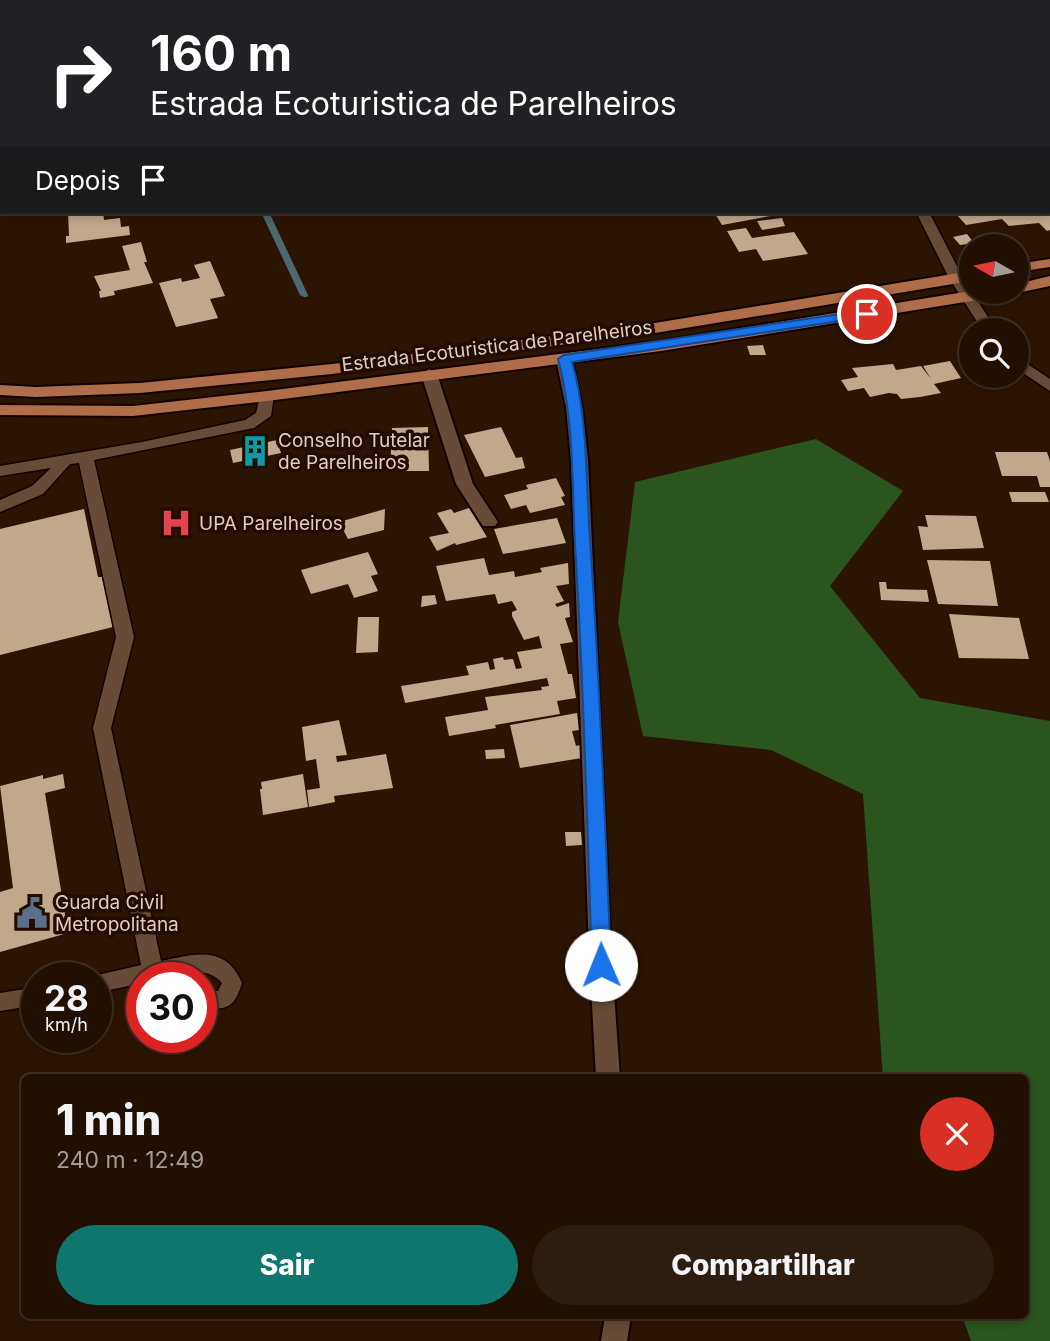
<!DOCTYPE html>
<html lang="pt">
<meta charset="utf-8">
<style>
:root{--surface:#210f02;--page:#2d1d11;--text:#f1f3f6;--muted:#a29c99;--line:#3e2f24;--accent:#0f766e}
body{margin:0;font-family:Inter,sans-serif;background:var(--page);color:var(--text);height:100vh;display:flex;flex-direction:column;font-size:26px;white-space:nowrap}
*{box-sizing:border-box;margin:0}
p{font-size:23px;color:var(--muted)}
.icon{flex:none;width:38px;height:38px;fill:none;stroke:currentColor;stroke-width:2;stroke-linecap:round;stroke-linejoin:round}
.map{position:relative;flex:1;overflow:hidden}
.details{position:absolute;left:21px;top:1074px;width:1008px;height:245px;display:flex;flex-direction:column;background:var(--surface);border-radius:10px;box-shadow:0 4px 10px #0003,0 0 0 2px var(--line)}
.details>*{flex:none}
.banner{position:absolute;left:0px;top:0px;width:1050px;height:214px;box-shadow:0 4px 10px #0003,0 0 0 2px var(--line);background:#202124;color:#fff;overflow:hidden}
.needle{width:46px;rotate:279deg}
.fabs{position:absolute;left:959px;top:234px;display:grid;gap:14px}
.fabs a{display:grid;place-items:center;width:70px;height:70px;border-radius:50%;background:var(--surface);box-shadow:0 4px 10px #0003,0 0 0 2px var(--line);font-size:35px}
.speed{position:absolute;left:21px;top:962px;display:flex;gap:14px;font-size:35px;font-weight:700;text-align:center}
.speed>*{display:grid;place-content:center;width:91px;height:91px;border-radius:50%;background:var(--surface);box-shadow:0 4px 10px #0003,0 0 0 2px var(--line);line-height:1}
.speed small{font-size:18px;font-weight:400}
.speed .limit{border:10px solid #d22;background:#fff;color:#111}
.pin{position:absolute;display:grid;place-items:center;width:60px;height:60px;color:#fff;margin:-30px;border:4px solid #fff;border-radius:50%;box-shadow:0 2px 7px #0007}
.me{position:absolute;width:77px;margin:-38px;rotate:359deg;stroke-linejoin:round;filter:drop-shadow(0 0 5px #0008)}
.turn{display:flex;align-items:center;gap:24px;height:147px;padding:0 35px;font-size:32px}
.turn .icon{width:91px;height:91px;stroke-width:2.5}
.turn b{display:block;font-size:49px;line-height:60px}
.then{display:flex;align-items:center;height:66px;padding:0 35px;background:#0003;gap:14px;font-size:26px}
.round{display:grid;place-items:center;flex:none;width:74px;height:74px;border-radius:37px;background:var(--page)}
.overview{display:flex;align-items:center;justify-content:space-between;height:119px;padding:0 35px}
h1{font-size:42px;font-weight:800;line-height:52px}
.cta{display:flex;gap:14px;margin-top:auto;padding:14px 35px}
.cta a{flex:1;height:80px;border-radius:42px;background:var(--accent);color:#fff;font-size:28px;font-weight:800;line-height:80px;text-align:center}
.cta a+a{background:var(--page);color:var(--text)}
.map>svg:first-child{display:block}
</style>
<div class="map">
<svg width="1050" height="1341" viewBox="0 0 1050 1341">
<rect width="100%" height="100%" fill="#2c1403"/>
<path fill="#2a551c" d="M816,439l87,52 -73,95 90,112 130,23v620h-79l-9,-25h64v-238h-143l-20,-284 -92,-44 -128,-14 -25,-114 17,-140z"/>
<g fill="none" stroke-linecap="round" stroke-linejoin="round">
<path fill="#4a6972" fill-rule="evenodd" d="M261,212h8l39,83 -1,2h-3l-4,-2z"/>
<g fill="#0a3e50" fill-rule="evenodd">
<path d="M401,0h46l-47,2z"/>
<rect x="0" y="41" width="2" height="24"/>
</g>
</g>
<g fill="#c0a88b">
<path d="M68,212h35l1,8 16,-2 1,9 8,-1 1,9 -64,8v-7h3z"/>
<path d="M714,212h53l3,4 -48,9z"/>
<path d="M965,212h85v18l-3,1 -8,-8 -30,3 -7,-7 -36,6 -9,-10 10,-1z"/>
<path d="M782,218l3,8 -23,4 -5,-9z"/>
<path d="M746,228l6,10 42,-6 14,22 -45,7 -7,-12 -17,3 -12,-21z"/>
<path d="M967,234l7,9 -14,2 -7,-8z"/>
<path d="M141,242l6,20h-3l9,21 -39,8 1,4 -15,3 -1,-7h2l-7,-15 36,-6 -8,-24z"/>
<path d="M210,261l15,35 -15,3 8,19 -42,9 -17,-44 22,-5 1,4 18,-4 -6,-13z"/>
<path d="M763,345l3,10h-16l-3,-9z"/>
<path d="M950,361l11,17 -27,6 7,9 -21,4 -19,2 -4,-5 -8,-1 -19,4 -6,-9 -16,3 -7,-11 17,-3 -6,-9 41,-4 3,6 25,-4 10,13 -8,-13z"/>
<path d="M428,427l1,44h-39l2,-43z"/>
<path d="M501,427l15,31 6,-1 3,11 -40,9 -21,-42z"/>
<path d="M277,440l4,13 -48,10 -3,-13z"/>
<path d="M995,452h52l3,9v26h-10l-3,-11h-35z"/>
<path d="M556,478l9,18 -4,1 4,8 -35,8 -4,-8 -15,4 -7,-14 24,-6 -2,-4z"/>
<path d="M1009,492h36l4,10h-37z"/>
<path d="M469,508l18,29 -31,8 -1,-2 -18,8 -8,-14 20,-4 -12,-20 14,-4 3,4z"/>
<path d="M84,509l14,68h4l11,50 -113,28v-126z"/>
<path d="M385,509l-1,21 -36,9 -9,-17z"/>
<path d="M925,515l51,1 8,32 -61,2 -5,-24 10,1z"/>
<path d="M557,518l9,25 -63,11 -9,-25z"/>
<path d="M368,552l10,22 -7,2 7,15 -24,7 -6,-14 -37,10 -10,-24z"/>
<path d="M484,558l5,17 25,-4 1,6 27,-5 -2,-4 28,-5 1,21 -13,2 8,15 -9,3 2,3 12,-4 1,14 -5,1 8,24 -13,2 8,30h4l4,24 -19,3 3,13 -65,11 1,3 -47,8 -4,-19 43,-7 -3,-13 57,-7 -1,-3 8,-1 -2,-8 -142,25 -4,-17 68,-11 -3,-9 22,-4 2,8 5,-1 -2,-10 10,-2 1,3 9,-1 3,10 6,-1 -5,-16 25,-4 -3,-12 -15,4 -12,-24v-4l5,-2 -5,-9 -14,3 -3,-10 -49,7 -10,-35z"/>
<path d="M927,560l63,1 8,45 -60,-2z"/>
<path d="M879,582h7l1,7 40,1 2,12 -48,-2z"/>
<path d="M435,595l2,9 -16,3 1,-11z"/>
<path d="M949,614l70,4 10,41 -70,-1z"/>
<path d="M358,617h21l-1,35 -22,1z"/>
<path d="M577,713l2,17 -7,1 4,15 4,-1 2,13 -62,10 -10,-43z"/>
<path d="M339,720l8,35 -11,1 1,6 49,-8 7,34 -59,8 1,6 -26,5 -2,-17 13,-2 -4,-29 -10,2 -4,-34z"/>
<path d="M504,749l1,9 -19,1 -1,-9z"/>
<path d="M63,774l2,14 -20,5 23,140 -68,19v-60l13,-4 -13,-102 43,-11v4z"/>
<path d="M303,774l5,33 -45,8 -3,-26h2l-1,-7z"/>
<path d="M565,832h16l1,13 -16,1z"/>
</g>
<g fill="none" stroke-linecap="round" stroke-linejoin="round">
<defs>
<g id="service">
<path d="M916,212h13l34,66 34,53h-14l-34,-53z"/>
<path d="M1017,357l33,22v12l-33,-22z"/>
<path d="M267,391l7,5 -3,20 -17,12 -160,32 40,177 -23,91 50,233c33,-7 65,-17 81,22 -8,26 -14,26 -41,26v-18h17l4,-8c-16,-18 -34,-8 -51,-5 -9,2 -20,0 -29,0v5l-46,10v-15l-7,-1 52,-12 -48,-237 23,-91 -37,-174 -9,1 -27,30 -43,18v-12l32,-14 19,-18 -51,8v-10l142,-24 103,-22 11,-7 4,-17z"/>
<path d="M37,987v18l-37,6v-18z"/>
</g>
<g id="minor">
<path d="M885,0h13l1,2h-13z"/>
<rect x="1048" y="155" width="2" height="10"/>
<path d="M564,354l8,5 10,48 6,53 23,490 9,128h-24l-7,-128 -18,-490 -5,-53 -10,-48z"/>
<path d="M429,369l8,5 36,110 25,38 -3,4h-12l-27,-42 -35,-110z"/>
<path d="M605,1316h26l-4,25h-26z"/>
</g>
<g id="primary">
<path d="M1050,259v8l-33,5v-8z"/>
<path d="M971,271v10l-316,52 -323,41 -192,19 -104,4 -36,-2v-10l36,2 104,-4 192,-19 323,-41z"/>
<path d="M1050,276v10l-33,7 -1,-1 1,-8z"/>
<path d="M971,291l32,1 -7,5 -335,54 -394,50 -134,15 -133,-1v-10l133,1 134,-15 394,-50z"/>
</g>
</defs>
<use href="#service" stroke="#130200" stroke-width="3"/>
<use href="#minor" stroke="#130200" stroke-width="4"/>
<use href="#primary" stroke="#130200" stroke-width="4"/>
<use href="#service" fill="#664b37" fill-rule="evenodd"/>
<use href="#minor" fill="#664b37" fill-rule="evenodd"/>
<use href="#primary" fill="#af6d4a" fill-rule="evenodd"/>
</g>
<path fill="#1a73e8" stroke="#114b97" stroke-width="2" d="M867,310l5,1v5l-300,46c16,54 14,122 18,179 10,141 15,282 21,424l-3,5 -7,3 -6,-3 -3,-5c-5,-141 -8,-281 -17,-421 -3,-60 -1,-127 -17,-185l6,-4z"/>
<defs>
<symbol id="building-bare" viewBox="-9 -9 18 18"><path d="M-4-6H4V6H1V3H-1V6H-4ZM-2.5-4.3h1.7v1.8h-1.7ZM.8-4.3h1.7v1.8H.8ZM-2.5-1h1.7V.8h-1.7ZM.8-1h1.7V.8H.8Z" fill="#0f9aa8" stroke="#220b00" stroke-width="2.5" paint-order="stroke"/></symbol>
<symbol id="hospital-bare" viewBox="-9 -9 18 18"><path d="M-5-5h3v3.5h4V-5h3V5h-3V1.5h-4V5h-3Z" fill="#e0444e" stroke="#220b00" stroke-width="2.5" paint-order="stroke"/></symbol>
<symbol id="civic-bare" viewBox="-9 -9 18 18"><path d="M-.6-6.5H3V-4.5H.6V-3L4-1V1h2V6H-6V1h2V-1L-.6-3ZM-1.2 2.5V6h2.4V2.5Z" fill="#5c6f8a" stroke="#220b00" stroke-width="2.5" paint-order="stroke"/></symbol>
</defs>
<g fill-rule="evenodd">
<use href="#building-bare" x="233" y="429" width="44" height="44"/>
<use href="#hospital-bare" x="154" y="501" width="44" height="44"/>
<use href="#civic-bare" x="10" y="891" width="44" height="44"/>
</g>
<g text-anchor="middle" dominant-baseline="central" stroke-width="7" stroke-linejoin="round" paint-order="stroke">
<g font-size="19" fill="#decdc2" stroke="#220b00">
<text transform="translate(497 346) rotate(-7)">Estrada Ecoturistica de Parelheiros</text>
</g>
<g font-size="19" fill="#decdc2" stroke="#220b00" text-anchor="start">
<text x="278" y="440">Conselho Tutelar<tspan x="278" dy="22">de Parelheiros</tspan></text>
<text x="199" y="523">UPA Parelheiros</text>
<text x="55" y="902">Guarda Civil<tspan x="55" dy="22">Metropolitana</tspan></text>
</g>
</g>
</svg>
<div class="fabs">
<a><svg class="needle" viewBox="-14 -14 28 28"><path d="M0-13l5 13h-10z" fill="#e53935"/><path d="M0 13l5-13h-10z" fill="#a29c99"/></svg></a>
<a><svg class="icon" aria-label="search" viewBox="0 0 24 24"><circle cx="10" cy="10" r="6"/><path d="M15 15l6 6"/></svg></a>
</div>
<div class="speed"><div>28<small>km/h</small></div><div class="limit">30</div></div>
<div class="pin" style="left:867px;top:314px;background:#d93025"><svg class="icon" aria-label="arrive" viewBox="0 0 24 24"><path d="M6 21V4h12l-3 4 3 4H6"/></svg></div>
<svg class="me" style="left:601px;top:965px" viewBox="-20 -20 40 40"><circle r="19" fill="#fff"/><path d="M0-13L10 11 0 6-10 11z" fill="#1a73e8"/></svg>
<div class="banner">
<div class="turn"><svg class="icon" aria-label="right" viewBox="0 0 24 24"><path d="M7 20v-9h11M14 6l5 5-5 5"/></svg><div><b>160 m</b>Estrada Ecoturistica de Parelheiros</div></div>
<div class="then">Depois<svg class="icon" aria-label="arrive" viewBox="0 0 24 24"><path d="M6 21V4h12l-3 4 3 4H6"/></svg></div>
</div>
<section class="details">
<div class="overview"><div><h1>1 min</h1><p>240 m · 12:49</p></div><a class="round" style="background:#d93025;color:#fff"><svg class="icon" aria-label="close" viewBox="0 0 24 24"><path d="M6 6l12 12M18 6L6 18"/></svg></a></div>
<div class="cta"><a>Sair</a><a>Compartilhar</a></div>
</section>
</div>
